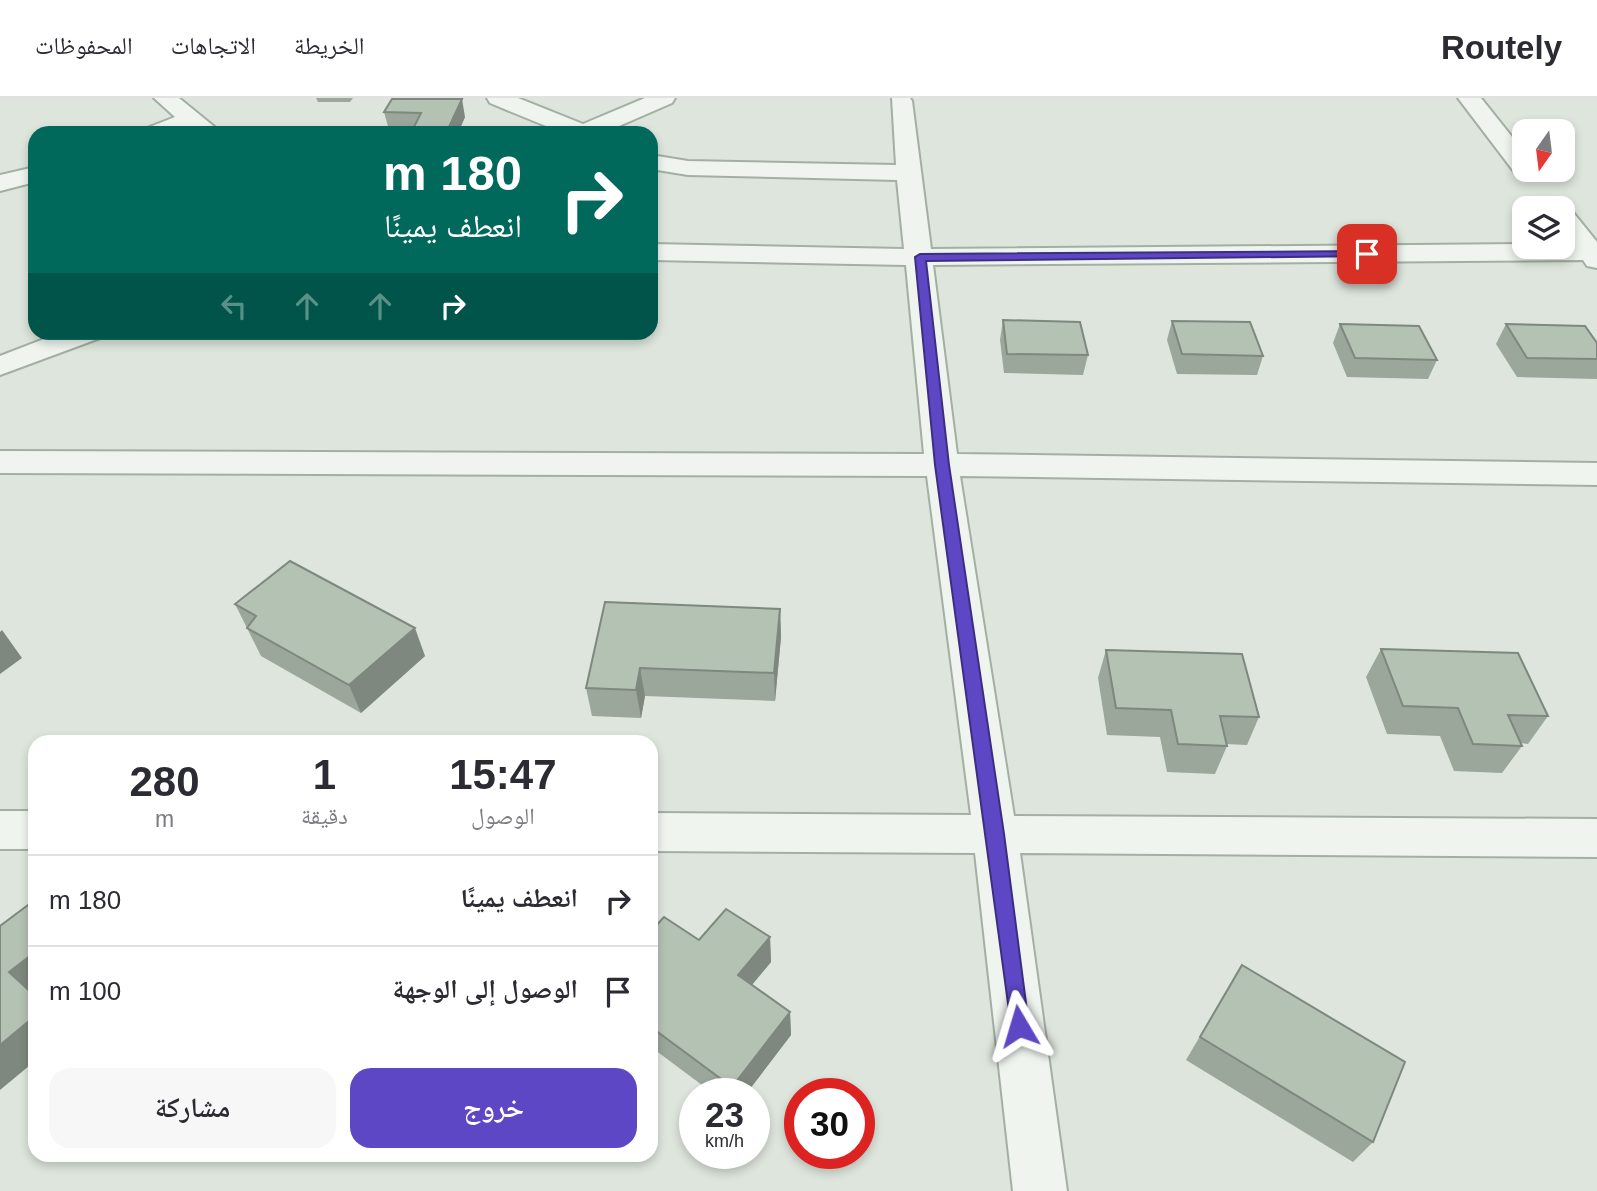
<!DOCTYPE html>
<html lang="ar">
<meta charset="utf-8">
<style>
:root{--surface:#fff;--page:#f7f7f7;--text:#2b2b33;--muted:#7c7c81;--line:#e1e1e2;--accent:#5e47c5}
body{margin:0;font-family:Helvetica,"Noto Naskh Arabic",sans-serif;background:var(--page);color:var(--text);direction:rtl;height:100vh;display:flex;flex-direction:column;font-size:26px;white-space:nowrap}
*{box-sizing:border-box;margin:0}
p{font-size:23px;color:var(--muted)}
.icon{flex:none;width:38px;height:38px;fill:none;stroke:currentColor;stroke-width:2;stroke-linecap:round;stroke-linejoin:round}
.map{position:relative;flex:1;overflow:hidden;direction:ltr}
.details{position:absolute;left:28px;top:637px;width:630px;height:427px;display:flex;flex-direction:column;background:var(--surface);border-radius:21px;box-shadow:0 4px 10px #0003;direction:rtl}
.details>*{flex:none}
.top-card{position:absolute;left:28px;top:28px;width:630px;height:214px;border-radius:21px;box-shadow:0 4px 10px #0003;direction:rtl;background:#00695c;color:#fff;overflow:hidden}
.needle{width:46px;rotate:194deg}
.fabs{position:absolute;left:1512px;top:21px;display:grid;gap:14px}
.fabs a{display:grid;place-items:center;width:63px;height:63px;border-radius:14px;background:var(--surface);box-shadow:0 4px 10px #0003;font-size:35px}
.speed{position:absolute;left:679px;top:980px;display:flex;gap:14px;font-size:35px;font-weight:700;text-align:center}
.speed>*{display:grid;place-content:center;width:91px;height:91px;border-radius:50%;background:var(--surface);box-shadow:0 4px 10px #0003;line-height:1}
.speed small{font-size:18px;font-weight:400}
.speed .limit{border:10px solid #d22;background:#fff;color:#111}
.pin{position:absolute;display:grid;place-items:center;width:60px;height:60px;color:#fff;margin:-30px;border-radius:14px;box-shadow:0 4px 10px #0006}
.me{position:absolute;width:77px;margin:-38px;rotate:353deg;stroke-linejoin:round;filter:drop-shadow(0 0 5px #0008)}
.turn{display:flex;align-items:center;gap:24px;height:147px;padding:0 21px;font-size:32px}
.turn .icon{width:91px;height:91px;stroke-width:2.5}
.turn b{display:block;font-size:49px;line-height:60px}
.lanes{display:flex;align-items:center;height:66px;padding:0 21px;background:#0003;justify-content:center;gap:35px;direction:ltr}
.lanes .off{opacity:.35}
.eta{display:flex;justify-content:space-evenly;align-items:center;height:119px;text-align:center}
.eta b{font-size:42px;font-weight:600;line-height:49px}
.button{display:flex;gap:14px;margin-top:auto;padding:14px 21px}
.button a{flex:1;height:80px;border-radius:21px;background:var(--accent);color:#fff;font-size:28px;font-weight:600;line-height:80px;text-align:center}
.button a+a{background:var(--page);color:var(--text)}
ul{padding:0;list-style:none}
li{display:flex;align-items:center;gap:21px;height:91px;padding:0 21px;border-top:2px solid var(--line)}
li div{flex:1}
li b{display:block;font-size:26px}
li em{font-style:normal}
header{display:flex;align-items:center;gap:42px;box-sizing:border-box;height:98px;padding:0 35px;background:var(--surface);border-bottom:2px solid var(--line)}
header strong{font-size:33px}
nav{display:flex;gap:38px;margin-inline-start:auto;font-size:24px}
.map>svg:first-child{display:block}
</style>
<header>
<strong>Routely</strong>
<nav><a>الخريطة</a><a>الاتجاهات</a><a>المحفوظات</a></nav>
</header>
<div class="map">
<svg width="1597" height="1093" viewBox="0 0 1597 1093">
<rect width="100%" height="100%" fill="#dde5dc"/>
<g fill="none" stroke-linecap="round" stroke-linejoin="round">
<defs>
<g id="minor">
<path d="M154,0h25l43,35h-27l-6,-5 -12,5h-34l4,-5 28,-11z"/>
<path d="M487,0h31l65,26 62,-26h30l-3,5 -69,30h-40l-73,-30z"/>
<path d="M892,0h18l2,3 19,148 593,-5 39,3v-3h7l-7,-10v-25l9,2 25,31v26l-10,-2 -4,-6 -650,5 24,189 640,9v22l-637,-9 54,340 583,3v38l-577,-4 47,338h-54l-38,-338 -324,-2v-38l320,2 -44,-339 -927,-3v-22l924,3 -18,-189 -255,-5v-16l253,5 -7,-69 -209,-5 -37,-6v-14l37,6 208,4z"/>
<path d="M1458,0h23l43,54v18h11l-2,3h-18z"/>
<path d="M35,69v15l-35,9v-16z"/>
<path d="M62,234h42l-4,6 -100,37v-19z"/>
<rect x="0" y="713" width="35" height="38"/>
</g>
</defs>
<use href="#minor" stroke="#a3afa2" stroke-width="4"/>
<use href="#minor" fill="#eff4ef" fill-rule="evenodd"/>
</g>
<g fill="#9ba79b">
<path d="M316,0h37l-3,4h-32z"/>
<path d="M392,1l73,18 -7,16h-44l-1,-3h-24l-5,-18z"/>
<path d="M1003,222l85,35 -5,20 -79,-2 -4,-33z"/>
<path d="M1172,223l91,35 -6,19 -80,-1 -10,-34z"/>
<path d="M1340,226l97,36 -9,19 -81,-2 -14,-34z"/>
<path d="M1506,226l91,19v36l-80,-2 -21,-33z"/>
<path d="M235,506l190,52 -64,57 -100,-57z"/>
<path d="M780,511l1,28 -6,64 -130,-5 -4,22 -49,-2 -6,-28z"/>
<path d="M1381,551l167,67 -20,28 -7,-1 1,3 -20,27 -48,-2 -14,-35 -53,-2 -21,-57z"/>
<path d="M1106,552l153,67 -12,28 -21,-1 1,2 -12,28 -48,-2 -7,-35 -53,-2 -9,-57z"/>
<path d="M651,833l48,9 71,-3 1,25 -19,23 38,27 1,23 -45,59h-32l-63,-47z"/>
<path d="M1242,867l131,177 -20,20 -167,-102z"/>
</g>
<g fill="#7e887e">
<path d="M462,1l3,18 -7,16h-9l-1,-4z"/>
<path d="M780,511l1,28 -6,64 -1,-28z"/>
<path d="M415,530l10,28 -64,57 -12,-28z"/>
<path d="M2,532l20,28 -22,16v-42z"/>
<path d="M640,570l5,28 -4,22 -5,-28z"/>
<path d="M770,839l1,25 -31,37 -2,-24z"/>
<path d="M35,854v44l-26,-24z"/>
<path d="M790,914l1,23 -45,59h-14v-7z"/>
<path d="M35,918v45l-35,29v-45z"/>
</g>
<g fill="#b4c2b4" stroke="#7e887e" stroke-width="2">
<path d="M392,1h70l-14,30h-35l8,-16 -37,-1z"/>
<path d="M1003,222l77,2 8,33 -81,-1z"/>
<path d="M1172,223l78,1 13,34 -81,-2z"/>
<path d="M1340,226l79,2 18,34 -82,-2z"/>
<path d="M1506,226l79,2 12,17v16l-70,-1z"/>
<path d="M290,463l125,67 -66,57 -102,-57 9,-12 -21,-12z"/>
<path d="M605,504l175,7 -6,64 -134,-5 -4,22 -50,-2z"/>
<path d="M1381,551l137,4 30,63 -40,-1 14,31 -49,-2 -15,-36 -55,-2z"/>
<path d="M1106,552l136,4 17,63 -39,-1 7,30 -49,-2 -7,-34 -55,-2z"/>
<path d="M28,807l7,6v41l-26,20 26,24v20l-35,29v-119z"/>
<path d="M726,811l44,28 -32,38 52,37 -58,75 -81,-60v-96l13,-14 35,23z"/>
<path d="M1242,867l163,97 -32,80 -173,-105z"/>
</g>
<path fill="#5e47c5" stroke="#3d2e80" stroke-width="2" d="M1367,153l4,1v4l-445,5 23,204 55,369 25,192 -3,7 -7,3 -7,-3 -77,-568 -20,-208 5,-3z"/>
</svg>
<div class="fabs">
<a><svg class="needle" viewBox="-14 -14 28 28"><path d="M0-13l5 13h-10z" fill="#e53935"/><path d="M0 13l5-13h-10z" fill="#7c7c81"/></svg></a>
<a><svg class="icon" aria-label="layers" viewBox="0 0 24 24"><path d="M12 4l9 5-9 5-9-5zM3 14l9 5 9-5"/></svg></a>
</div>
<div class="speed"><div>23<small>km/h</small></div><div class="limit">30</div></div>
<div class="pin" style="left:1367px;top:156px;background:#d93025"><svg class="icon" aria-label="arrive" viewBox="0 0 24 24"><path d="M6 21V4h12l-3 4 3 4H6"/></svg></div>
<svg class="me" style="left:1019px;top:928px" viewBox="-20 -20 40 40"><path d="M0-17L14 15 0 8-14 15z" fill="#5e47c5" stroke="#fff" stroke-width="4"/></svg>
<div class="top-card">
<div class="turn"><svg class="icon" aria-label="right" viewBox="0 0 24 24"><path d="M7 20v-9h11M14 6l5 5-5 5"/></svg><div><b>180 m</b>انعطف يمينًا</div></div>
<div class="lanes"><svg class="icon off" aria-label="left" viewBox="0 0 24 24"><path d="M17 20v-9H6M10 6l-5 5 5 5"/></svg><svg class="icon off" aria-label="ahead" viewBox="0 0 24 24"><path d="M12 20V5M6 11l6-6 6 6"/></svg><svg class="icon off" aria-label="ahead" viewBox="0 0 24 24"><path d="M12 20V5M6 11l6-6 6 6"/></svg><svg class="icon" aria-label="right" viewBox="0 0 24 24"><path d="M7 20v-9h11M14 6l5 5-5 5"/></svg></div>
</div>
<section class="details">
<div class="eta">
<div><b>15:47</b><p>الوصول</p></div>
<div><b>1</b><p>دقيقة</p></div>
<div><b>280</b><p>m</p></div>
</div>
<ul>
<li><svg class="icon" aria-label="right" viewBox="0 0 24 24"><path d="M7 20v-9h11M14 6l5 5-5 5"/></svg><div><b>انعطف يمينًا</b></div><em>180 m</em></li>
<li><svg class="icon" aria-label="arrive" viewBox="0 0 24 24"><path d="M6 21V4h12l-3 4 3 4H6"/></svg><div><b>الوصول إلى الوجهة</b></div><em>100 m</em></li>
</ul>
<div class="button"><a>خروج</a><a>مشاركة</a></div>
</section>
</div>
